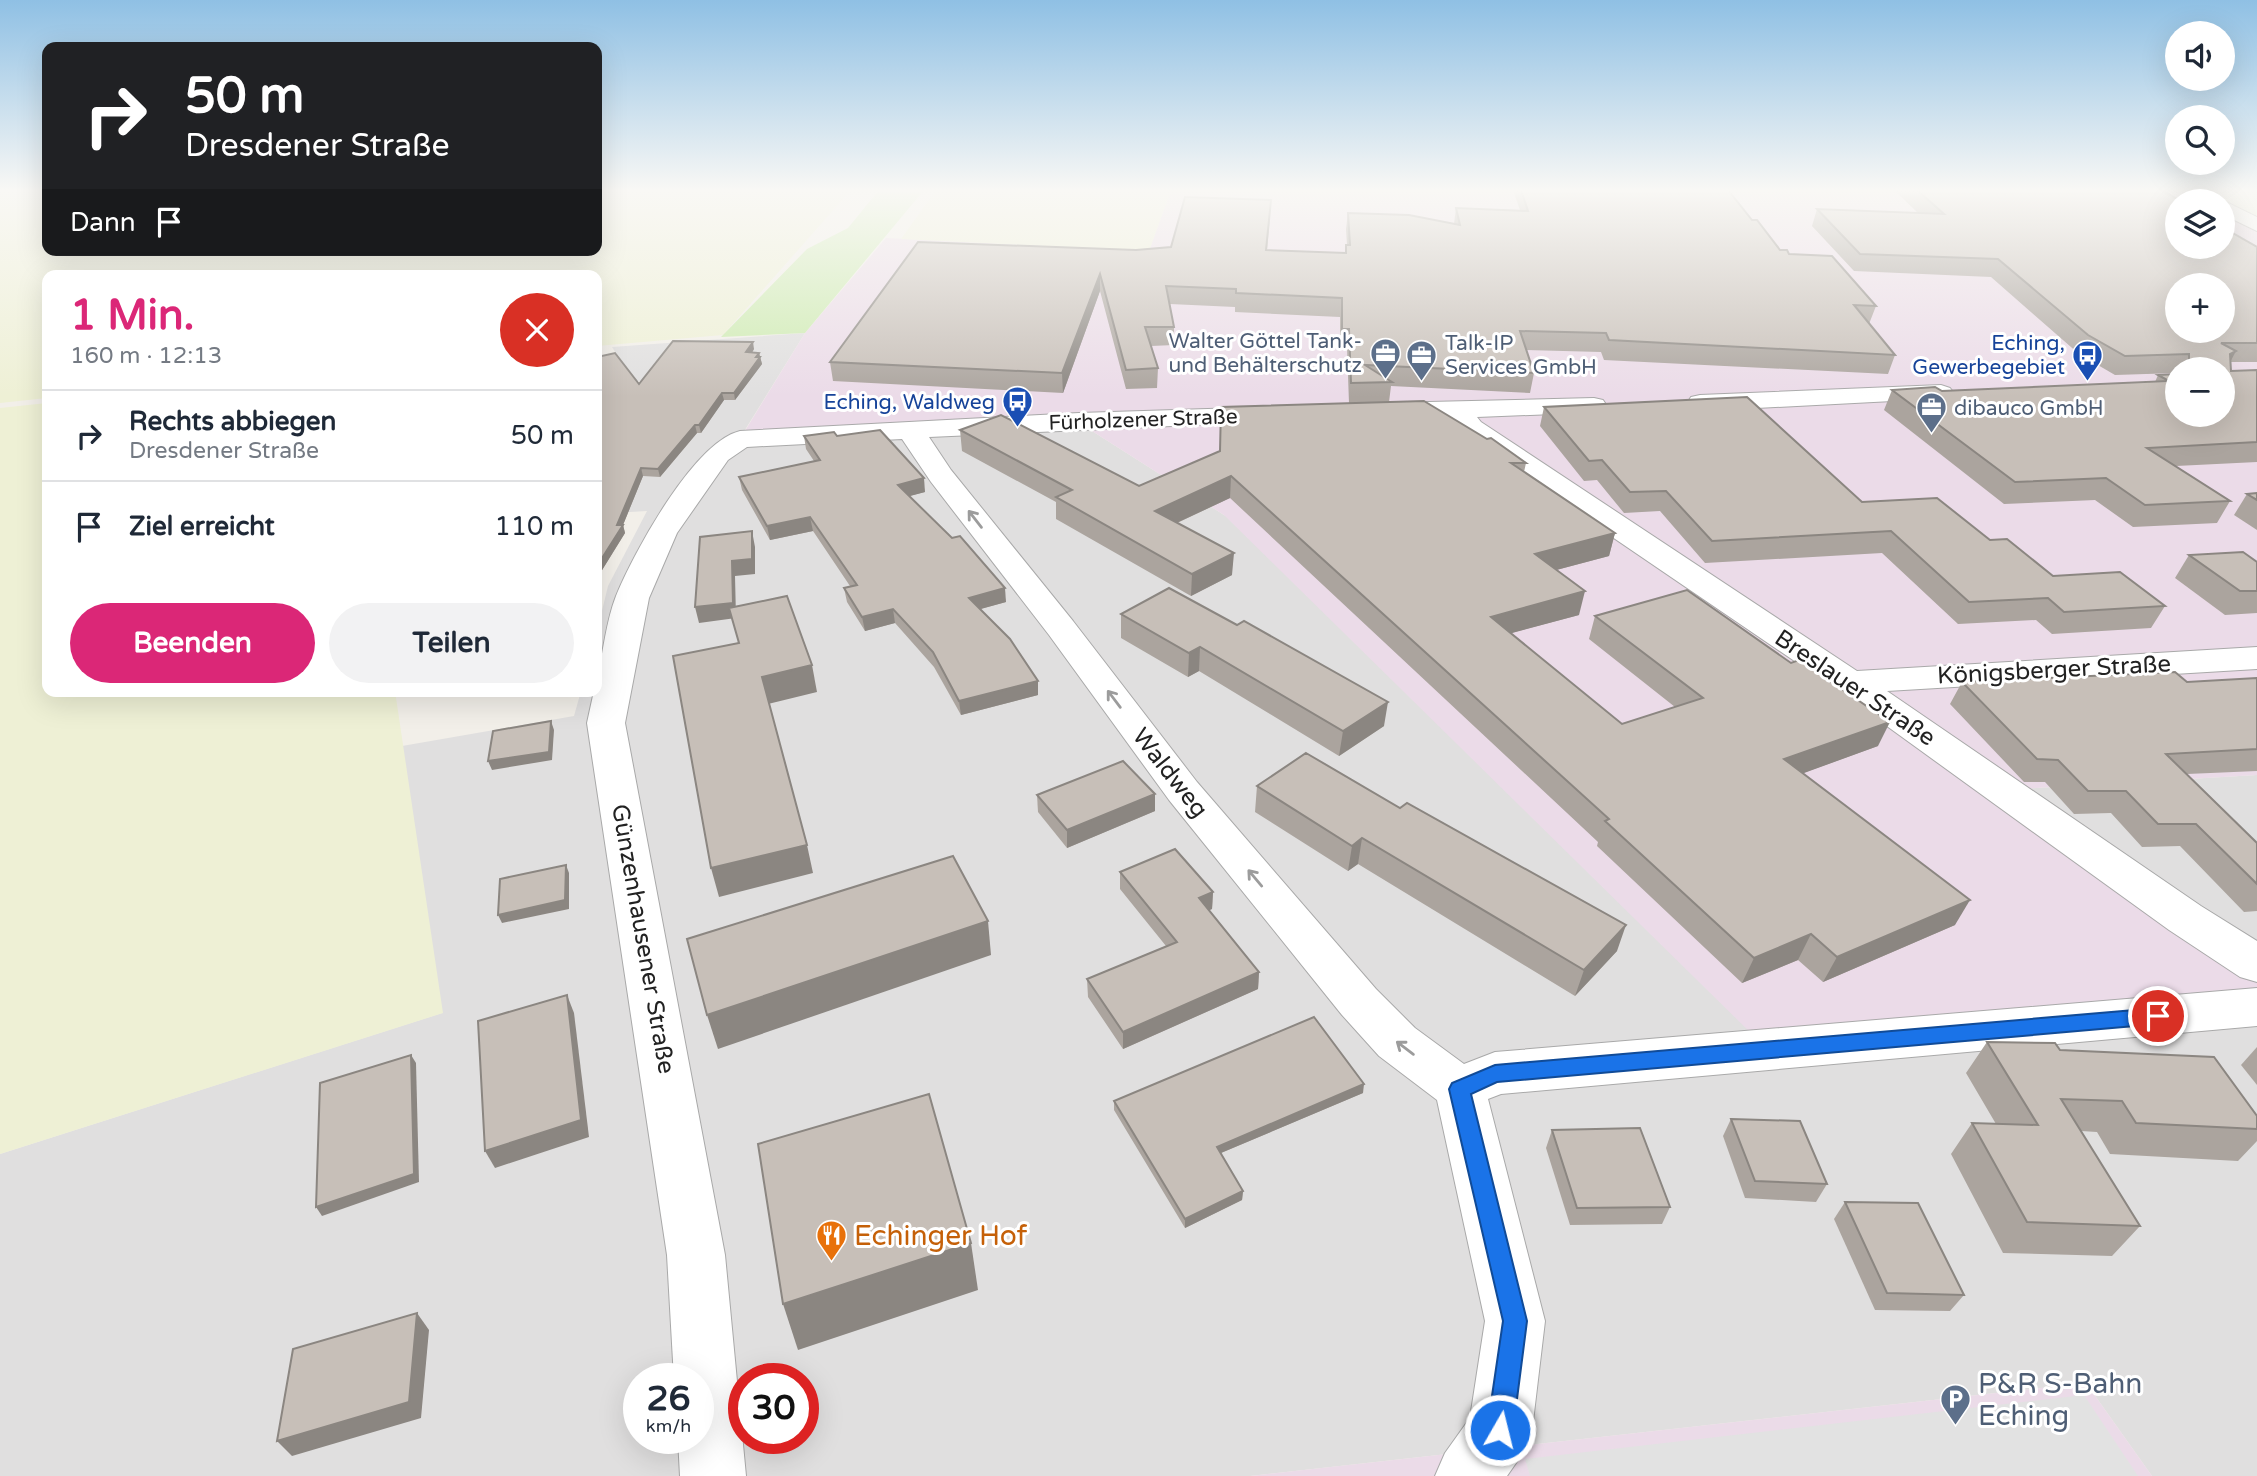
<!DOCTYPE html>
<html lang="de">
<meta charset="utf-8">
<style>
:root{--surface:#fff;--page:#f2f2f3;--text:#1f2937;--muted:#747a83;--line:#e0e1e3;--accent:#db2777}
body{margin:0;font-family:"Varela Round",sans-serif;background:var(--page);color:var(--text);height:100vh;display:flex;flex-direction:column;font-size:26px;white-space:nowrap}
*{box-sizing:border-box;margin:0}
p{font-size:23px;color:var(--muted)}
.icon{flex:none;width:38px;height:38px;fill:none;stroke:currentColor;stroke-width:2;stroke-linecap:round;stroke-linejoin:round}
.map{position:relative;flex:1;overflow:hidden}
.sheet{position:absolute;left:42px;top:270px;width:560px;height:427px;display:flex;flex-direction:column;background:var(--surface);border-radius:14px;box-shadow:0 7px 28px #0002}
.sheet>*{flex:none}
.hud{position:absolute;left:42px;top:42px;width:560px;height:214px;border-radius:14px;box-shadow:0 7px 28px #0002;background:#202124;color:#fff;overflow:hidden}
.buttons{position:absolute;left:2165px;top:21px;display:grid;gap:14px}
.buttons a{display:grid;place-items:center;width:70px;height:70px;border-radius:50%;background:var(--surface);box-shadow:0 7px 28px #0002;font-size:35px}
.speed{position:absolute;left:623px;top:1363px;display:flex;gap:14px;font-size:35px;font-weight:700;text-align:center}
.speed>*{display:grid;place-content:center;width:91px;height:91px;border-radius:50%;background:var(--surface);box-shadow:0 7px 28px #0002;line-height:1}
.speed small{font-size:18px;font-weight:400}
.speed .limit{border:10px solid #d22;background:#fff;color:#111}
.pin{position:absolute;display:grid;place-items:center;width:60px;height:60px;color:#fff;margin:-30px;border:4px solid #fff;border-radius:50%;box-shadow:0 2px 7px #0007}
.me{position:absolute;width:77px;margin:-38px;rotate:8deg;stroke-linejoin:round;filter:drop-shadow(0 0 5px #0008)}
.turn{display:flex;align-items:center;gap:24px;height:147px;padding:0 28px;font-size:32px}
.turn .icon{width:91px;height:91px;stroke-width:2.5}
.turn b{display:block;font-size:49px;line-height:60px}
.then{display:flex;align-items:center;height:66px;padding:0 28px;background:#0003;gap:14px;font-size:26px}
.round{display:grid;place-items:center;flex:none;width:74px;height:74px;border-radius:37px;background:var(--page)}
.head{display:flex;align-items:center;justify-content:space-between;height:119px;padding:0 28px}
h1{font-size:42px;font-weight:700;line-height:52px;color:var(--accent)}
.primary-button{display:flex;gap:14px;margin-top:auto;padding:14px 28px}
.primary-button a{flex:1;height:80px;border-radius:42px;background:var(--accent);color:#fff;font-size:28px;font-weight:700;line-height:80px;text-align:center}
.primary-button a+a{background:var(--page);color:var(--text)}
ul{padding:0;list-style:none}
li{display:flex;align-items:center;gap:21px;height:91px;padding:0 28px;border-top:2px solid var(--line)}
li div{flex:1}
li b{display:block;font-size:26px}
li em{font-style:normal}
.map>svg:first-child{display:block}
</style>
<div class="map">
<svg width="2257" height="1476" viewBox="0 0 2257 1476">
<rect width="100%" height="100%" fill="#f2efe9"/>
<g fill="#e0dfdf" fill-rule="evenodd">
<path d="M805,333l-65,105 330,-21 154,98 1033,480v481h-105l-66,-93 -836,93h-1250v-322l442,-141 -40,-267 172,-30 7,-25h16v-60l11,-45 39,-75 -50,3 111,-131 -75,-2 -21,-34zM639,1379h59v59h-59zM744,1379h59v59h-59z"/>
<path d="M2257,775v194l-238,-180z"/>
</g>
<g fill="#ebdbe8" fill-rule="evenodd">
<path d="M1171,190h1033l53,29v556l-236,14 236,180v26l-501,43 -532,-523 -154,-98 -330,22 65,-106 81,-95 263,13zM2177,201h45v46h-45zM2177,285h45v46h-45zM2177,369h45v46h-45z"/>
<path d="M2086,1383l66,93h-902z"/>
</g>
<g fill="#eef0d5">
<path d="M0,190h47v60h550v-60h254l-128,145 -126,11v-71h-550v123l-47,5z"/>
<path d="M936,190h235l-22,61 -248,-12z"/>
<path d="M2204,190h53v29z"/>
<path d="M47,403v288h348l48,322 -443,141v-746z"/>
</g>
<path fill="#cdebb0" d="M879,190h45l-119,143 -84,4 86,-88 41,-21z"/>
<path fill="#e2e2e2" d="M2084,1395l54,81h-608l-5,-17z"/>
<g fill="none" stroke-linecap="round" stroke-linejoin="round">
<defs>
<g id="minor">
<path d="M2222,200l35,17v14l-35,-17v-13h-4z"/>
<path d="M1941,385l9,3 4,5 -4,5 -250,13 -9,-2 -4,-6 4,-6 9,-2z"/>
<path d="M1594,398l9,2 4,6 -4,6 -126,5 4,5 376,249 400,-24v22l-370,22 314,215 56,35v41l-17,-5 -71,-47 -332,-240 -376,-256 -11,-17 -65,2 -9,-2 -4,-6 4,-6 9,-2z"/>
<path d="M1273,407l9,2 4,6 -4,6 -353,16 22,33 122,151 124,161 179,207 39,39 49,36 31,-12 762,-64v38l-756,68 -13,5 57,222 -13,109 -9,23 -16,23h-72l10,-23 25,-35 15,-97 -48,-221 -58,-44 -37,-41 -173,-215 -120,-165 -118,-153 -29,-43 -155,8 -19,13 -51,73 -28,65 -24,125 100,532 21,221h-66l-2,-38h20v-59h-24l-7,-124 -80,-532 7,-32h3v-11c6,-27 9,-59 19,-84 18,-44 78,-154 124,-165l339,-18z"/>
</g>
</defs>
<use href="#minor" stroke="#a9a9a9" stroke-width="2"/>
<use href="#minor" fill="#fff" fill-rule="evenodd"/>
</g>
<g fill="#aba49e">
<path d="M1513,190h215l24,30 28,30 9,4 87,52 -7,18 26,31 -7,19 -284,-14 -3,-8 -75,-2 8,23 -4,20 -139,-7 -2,16 -40,1 -2,-55h-7v-31l-105,-5v-5l-65,-3 4,23v18l-23,1 7,22 -1,20 -31,1 -26,-98 -37,102 -230,-12 -3,-19 306,-112 35,-3 99,-31 -3,34 78,3 1,-8h1l-1,-16 2,-16 106,11 2,-16 64,2z"/>
<path d="M1894,190h269l94,57v115h-26v9l26,-1v92l-81,4 54,35 -13,22 -84,4 -38,-27 -91,4 -120,-94 8,-20 50,1 213,-9 3,-7 19,-1v41l45,-46h-45v4l-62,2 -36,-21 -88,-77 -137,-6 -42,-45 5,-17 101,4z"/>
<path d="M754,349l-2,4h7l3,11 -27,36h-11l-23,33h-4l-37,44 -17,-1 -20,49 2,8 -26,42h-2v-218l42,27z"/>
<path d="M1544,407l446,133 63,36 112,30 -14,22 -99,6 -16,-14 -78,4 -76,-71 -177,10 -45,-52 -36,2 -27,-33 -13,1 -44,-55z"/>
<path d="M960,430l179,56 81,-35 306,12 -2,9 91,61 -6,23 -53,14 23,45 -68,18 111,91 53,-17 -86,-68 6,-23 283,130 -75,27 152,152 -132,57 -25,-22 -56,23 -145,-137 1,-4 -368,-344 -53,25 55,52 -41,21 -135,-77v-17l-94,-51z"/>
<path d="M804,436h33l88,56 -16,4 97,106 -26,7 58,72v14l-77,20 -27,-48 -39,-44 -30,8 -18,-29 -3,-14 6,-2 -37,-55 -43,9 -28,-50 -3,-13 75,-16 -8,-12z"/>
<path d="M2257,493v37l-23,-15 13,-21z"/>
<path d="M2189,555l68,7v51l-32,2 -50,-37z"/>
<path d="M1169,588l215,138 -45,30 -140,-85 -11,6 -67,-39v-24z"/>
<path d="M2257,678v93l-70,3 70,69v68l-13,1 -64,-66 -38,1 -31,-34 -37,1 -29,-32h-21l-74,-78 12,-22h225z"/>
<path d="M1257,786l360,165 -42,45 -217,-132 -10,7 -93,-59z"/>
<path d="M1037,795l118,16 -88,37 -29,-36z"/>
<path d="M1120,872l93,20 -1,17 -3,1 50,62 -1,17 -135,60 -35,-52 -1,-18 79,-33 -46,-57z"/>
<path d="M1987,1042l73,8 197,66v25l-19,20 -128,-7 -13,-22 -16,-1 59,95 -28,30 -109,-3 -52,-99 21,-31 24,1 -30,-51z"/>
<path d="M2257,1047v38l-16,-20z"/>
<path d="M1363,1093l-142,60 22,38 -1,9 -57,28 -71,-118v-9z"/>
<path d="M1731,1119l96,65 -11,18 -71,-4 -22,-62z"/>
<path d="M1552,1130l118,77 -8,17 -92,1 -24,-77z"/>
<path d="M1845,1202l119,93 -14,16 -75,-1 -41,-91z"/>
</g>
<g fill="#8b8681">
<path d="M1100,274v17l-37,102 -1,-20z"/>
<path d="M753,342l1,7 -7,11 -1,-8z"/>
<path d="M2236,351l-10,19 4,-16z"/>
<path d="M759,353l3,11 -27,36 -1,-7z"/>
<path d="M722,393l2,7 -23,33 -2,-8z"/>
<path d="M695,425l2,8 -37,44 -2,-8z"/>
<path d="M641,468l2,8 -20,49 2,8 -26,42 -2,-9z"/>
<path d="M1231,476l-1,22 -75,35v-22z"/>
<path d="M924,478l1,14 -26,7 -1,-14z"/>
<path d="M810,517l3,14 -43,9 -3,-14z"/>
<path d="M752,531l3,16v27l-20,2 1,42 -37,5 -4,-16 37,-46z"/>
<path d="M1615,533l-6,23 -79,21 5,-23z"/>
<path d="M1234,553l-2,22 -41,21 1,-22z"/>
<path d="M1005,588l1,14 -36,10 -1,-14z"/>
<path d="M1585,591l-6,24 -93,25 5,-23z"/>
<path d="M893,609l2,14 -30,8 -3,-14z"/>
<path d="M1200,647l-1,24 -11,6 1,-24z"/>
<path d="M812,665l5,27 -49,12 -6,-27z"/>
<path d="M1038,681v14l-77,20 -2,-14z"/>
<path d="M1388,702l-4,24 -45,30 4,-25z"/>
<path d="M551,721l3,9 -2,30 -60,10 -4,-9z"/>
<path d="M1890,722l-12,24 -104,38 10,-25z"/>
<path d="M1155,794v17l-88,37v-18z"/>
<path d="M1362,838l-4,26 -10,7 4,-25z"/>
<path d="M807,845l6,28 -94,24 -8,-29z"/>
<path d="M566,865l3,8v36l-67,14 -4,-8z"/>
<path d="M1213,892l-1,17 -14,6 1,-17z"/>
<path d="M1970,900l-15,25 -132,57 14,-25z"/>
<path d="M988,921l3,34 -273,94 -11,-34z"/>
<path d="M1626,925l-9,26 -42,45 9,-26z"/>
<path d="M1811,934l-13,26 -56,23 12,-25z"/>
<path d="M1259,972l-1,17 -135,60v-17z"/>
<path d="M567,995l7,18 15,124 -94,31 -10,-17z"/>
<path d="M411,1055l5,8 3,119 -97,34 -6,-9z"/>
<path d="M1364,1084l-1,9 -147,62 1,-8z"/>
<path d="M1243,1191l-1,9 -57,28v-9z"/>
<path d="M971,1243l7,47 -180,60 -15,-46z"/>
<path d="M417,1313l12,17 -8,88 -129,38 -15,-15z"/>
</g>
<g fill="#c7bfb8" stroke="#8b8681" stroke-width="2" fill-rule="evenodd">
<path d="M1521,190h207l24,30h5l23,30h7l2,4 43,2 44,50 -22,-1 41,50 -286,-15 -3,-7 -86,-2 14,42 -169,-8 27,17 -41,1 -2,-54h-7v-31l-106,-5v-4l-70,-3 8,41h-29l13,41 -32,2 -26,-96 -38,99 -232,-11 88,-120 218,8 35,-3 14,-50 86,3 -5,50 80,3v-8h4l-2,-32 61,2 51,10 -4,-17 72,3z"/>
<path d="M1917,190h246l17,11h-3v46h45v-20l35,20v96h-36l15,8 -6,3 1,17 26,-1v72l-110,6 83,53 -85,4 -39,-27 -91,4 -123,-92 43,-3 7,4 227,-10 -11,-6 19,-1v41h45v-46h-33v-15l-64,2 -37,-21 -90,-76 -138,-5 -43,-45 127,5zM2177,285h45v46h-45z"/>
<path d="M673,341l80,1 -7,10 13,1 -3,4h4l-26,36h-12l-23,32h-4l-37,44 -17,-1 -24,57h6l-26,41v-209l18,-4 24,31z"/>
<path d="M1747,397l115,105 75,-4 53,42 17,-1 46,37 67,-4 45,34 -101,6 -16,-14 -79,4 -78,-71 -179,10 -46,-50 -36,1 -28,-32 -13,1 -45,-54z"/>
<path d="M1424,401l63,38 4,-1 35,25h-15l104,70 -80,21 50,37 -94,26 131,107 81,-26 -108,-82 92,-26 104,73 8,-3 91,62 -106,37 186,141 -133,57 -26,-23 -57,24 -149,-137 4,-2 -378,-343 -76,35 79,42 -42,21 -136,-77 16,-7 -112,-60 41,-15 138,71 81,-35 1,-44z"/>
<path d="M880,430l44,48 -26,7 54,53 8,-2 45,52 -36,10 41,41 28,42 -79,20 -26,-49 -40,-43 -31,8 -18,-29 13,-3 -47,-68 -43,9 -28,-49 81,-17 -16,-24 30,-4 3,4z"/>
<path d="M2257,493v7l-10,-6z"/>
<path d="M752,531v28l-20,2 1,42 -38,4 5,-70z"/>
<path d="M2243,552l14,10v29h-17l-51,-36z"/>
<path d="M1169,588l68,37 7,-4 144,81 -45,29 -143,-84 -11,6 -68,-39z"/>
<path d="M787,596l25,69 -50,12 45,168 -96,23 -38,-212 66,-13 -10,-35z"/>
<path d="M2175,672l12,10 70,-4v71l-91,5 91,89v41l-61,-60h-38l-32,-33h-38l-30,-31 -21,-1 -75,-77z"/>
<path d="M551,721l-2,31 -61,9 5,-30z"/>
<path d="M1306,753l94,55 7,-5 219,122 -42,45 -222,-132 -10,8 -95,-60z"/>
<path d="M1123,761l32,33 -88,36 -30,-35z"/>
<path d="M1175,849l38,43 -14,6 60,74 -136,60 -36,-53 90,-37 -57,-70z"/>
<path d="M953,856l35,65 -281,94 -20,-76z"/>
<path d="M566,865l-1,35 -67,15 2,-36z"/>
<path d="M567,995l14,125 -96,31 -7,-130z"/>
<path d="M1314,1017l50,67 -147,63 26,44 -58,28 -71,-118z"/>
<path d="M1987,1042l68,1 5,7 154,7 43,59v13l-121,-6 -14,-22 -61,-2 79,127 -113,-4 -55,-99 66,2z"/>
<path d="M411,1055l3,119 -98,33 4,-124z"/>
<path d="M929,1094l42,149 -188,61 -25,-160z"/>
<path d="M1731,1119l69,2 27,63 -72,-3z"/>
<path d="M1640,1128l30,79 -93,1 -25,-78z"/>
<path d="M1845,1202l73,1 46,92 -77,-2z"/>
<path d="M417,1313l-8,89 -132,39 16,-92z"/>
</g>
<defs><path id="oneway-shaft" d="M-6 0H5M1.5-3L5.5 0L1.5 3" fill="none" stroke-width="1.6" stroke-linecap="round" stroke-linejoin="round" transform="scale(1.75)"/></defs>
<g stroke="#9c9c9c">
<use href="#oneway-shaft" transform="translate(975 519) rotate(-128)"/>
<use href="#oneway-shaft" transform="translate(1114 699) rotate(-127)"/>
<use href="#oneway-shaft" transform="translate(1255 878) rotate(-130)"/>
<use href="#oneway-shaft" transform="translate(1405 1048) rotate(-143)"/>
</g>
<linearGradient id="sky" x2="0" y2="1"><stop stop-color="#8fc0e4"/><stop offset="0.48" stop-color="#f9f8f5"/><stop offset="1" stop-color="#f9f8f5" stop-opacity="0"/></linearGradient>
<rect width="2257" height="397" fill="url(#sky)"/>
<path fill="#1a73e8" stroke="#114b97" stroke-width="2" d="M2158,1008l8,2 3,6 -3,6 -8,2 -661,58 -26,12 56,227 -14,109 -4,9 -9,4 -10,-4 -3,-9 16,-109 -54,-232 3,-6 43,-18z"/>
<defs>
<symbol id="office-pin" viewBox="-11 -11 22 30"><path d="M0 17L-7.5 6A9.5 9.5 0 1 1 7.5 6Z" fill="#5c6f8a" stroke="#fff"/><path d="M-6-3h4V-5.5h4V-3h4V5H-6ZM-1-4.5V-3h2v-1.5ZM-6 0V1H6V0Z" fill="#fff"/></symbol>
<symbol id="bus-pin" viewBox="-11 -11 22 30"><path d="M0 17L-7.5 6A9.5 9.5 0 1 1 7.5 6Z" fill="#1a4fb4" stroke="#fff"/><path d="M-5-6H5V4H4V6H2V4H-2V6H-4V4H-5ZM-3.5-4V0h7V-4ZM-3.5 1.2v1.5H-2V1.2ZM2 1.2v1.5H3.5V1.2Z" fill="#fff"/></symbol>
<symbol id="restaurant-pin" viewBox="-11 -11 22 30"><path d="M0 17L-7.5 6A9.5 9.5 0 1 1 7.5 6Z" fill="#e8710a" stroke="#fff"/><path d="M-5-6h1v4h1v-4h1v4h1v-4h1v5L-1.5 .5V6h-2V.5L-5-1ZM5-6V6H3V1.5H1.5Q1.5-4 5-6Z" fill="#fff"/></symbol>
<symbol id="parking-pin" viewBox="-11 -11 22 30"><path d="M0 17L-7.5 6A9.5 9.5 0 1 1 7.5 6Z" fill="#5c6f8a" stroke="#fff"/><path d="M-3.5-5.5H1a3.5 3.5 0 0 1 0 7H-1V5.5H-3.5ZM-1-3.4V-.6H.8a1.4 1.4 0 0 0 0-2.8Z" fill="#fff"/></symbol>
</defs>
<g fill-rule="evenodd">
<use href="#office-pin" x="1368" y="336" width="35" height="47"/>
<use href="#office-pin" x="1404" y="338" width="35" height="47"/>
<use href="#bus-pin" x="2070" y="338" width="35" height="47"/>
<use href="#bus-pin" x="1000" y="384" width="35" height="47"/>
<use href="#office-pin" x="1914" y="390" width="35" height="47"/>
<use href="#restaurant-pin" x="814" y="1218" width="35" height="47"/>
<use href="#parking-pin" x="1938" y="1382" width="35" height="47"/>
</g>
<g text-anchor="middle" dominant-baseline="central" stroke-width="6" stroke-linejoin="round" paint-order="stroke">
<g font-size="21" fill="#4e5e75" stroke="#fff" text-anchor="start">
<text x="1362" y="341" text-anchor="end">Walter Göttel Tank-<tspan x="1362" dy="24">und Behälterschutz</tspan></text>
<text x="1445" y="343">Talk-IP<tspan x="1445" dy="24">Services GmbH</tspan></text>
<text x="1954" y="408">dibauco GmbH</text>
</g>
<g font-size="21" fill="#164399" stroke="#fff" text-anchor="end">
<text x="2065" y="343">Eching,<tspan x="2065" dy="24">Gewerbegebiet</tspan></text>
<text x="995" y="402">Eching, Waldweg</text>
</g>
<g font-size="21" fill="#222" stroke="#fff">
<text transform="translate(1143 420) rotate(-2)">Fürholzener Straße</text>
</g>
<g font-size="24" fill="#222" stroke="#fff">
<text transform="translate(2054 670) rotate(-3)">Königsberger Straße</text>
<text transform="translate(1855 688) rotate(34)">Breslauer Straße</text>
<text transform="translate(1170 773) rotate(52)">Waldweg</text>
<text transform="translate(643 939) rotate(80)">Günzenhausener Straße</text>
</g>
<g font-size="28" fill="#c56008" stroke="#fff" text-anchor="start">
<text x="854" y="1236">Echinger Hof</text>
</g>
<g font-size="28" fill="#4e5e75" stroke="#fff" text-anchor="start">
<text x="1978" y="1384">P&amp;R S-Bahn<tspan x="1978" dy="32">Eching</tspan></text>
</g>
</g>
</svg>
<div class="buttons">
<a><svg class="icon" aria-label="sound" viewBox="0 0 24 24"><path d="M4 9h4l5-4v14l-5-4H4zM17 9q2 3 0 6"/></svg></a>
<a><svg class="icon" aria-label="search" viewBox="0 0 24 24"><circle cx="10" cy="10" r="6"/><path d="M15 15l6 6"/></svg></a>
<a><svg class="icon" aria-label="layers" viewBox="0 0 24 24"><path d="M12 4l9 5-9 5-9-5zM3 14l9 5 9-5"/></svg></a>
<a>+</a>
<a>−</a>
</div>
<div class="speed"><div>26<small>km/h</small></div><div class="limit">30</div></div>
<div class="pin" style="left:2158px;top:1016px;background:#d93025"><svg class="icon" aria-label="arrive" viewBox="0 0 24 24"><path d="M6 21V4h12l-3 4 3 4H6"/></svg></div>
<svg class="me" style="left:1500px;top:1430px" viewBox="-20 -20 40 40"><circle r="17" fill="#1a73e8" stroke="#fff" stroke-width="3"/><path d="M0-11L8 9 0 5-8 9z" fill="#fff"/></svg>
<div class="hud">
<div class="turn"><svg class="icon" aria-label="right" viewBox="0 0 24 24"><path d="M7 20v-9h11M14 6l5 5-5 5"/></svg><div><b>50 m</b>Dresdener Straße</div></div>
<div class="then">Dann<svg class="icon" aria-label="arrive" viewBox="0 0 24 24"><path d="M6 21V4h12l-3 4 3 4H6"/></svg></div>
</div>
<section class="sheet">
<div class="head"><div><h1>1 Min.</h1><p>160 m · 12:13</p></div><a class="round" style="background:#d93025;color:#fff"><svg class="icon" aria-label="close" viewBox="0 0 24 24"><path d="M6 6l12 12M18 6L6 18"/></svg></a></div>
<ul>
<li><svg class="icon" aria-label="right" viewBox="0 0 24 24"><path d="M7 20v-9h11M14 6l5 5-5 5"/></svg><div><b>Rechts abbiegen</b><p>Dresdener Straße</p></div><em>50 m</em></li>
<li><svg class="icon" aria-label="arrive" viewBox="0 0 24 24"><path d="M6 21V4h12l-3 4 3 4H6"/></svg><div><b>Ziel erreicht</b></div><em>110 m</em></li>
</ul>
<div class="primary-button"><a>Beenden</a><a>Teilen</a></div>
</section>
</div>
